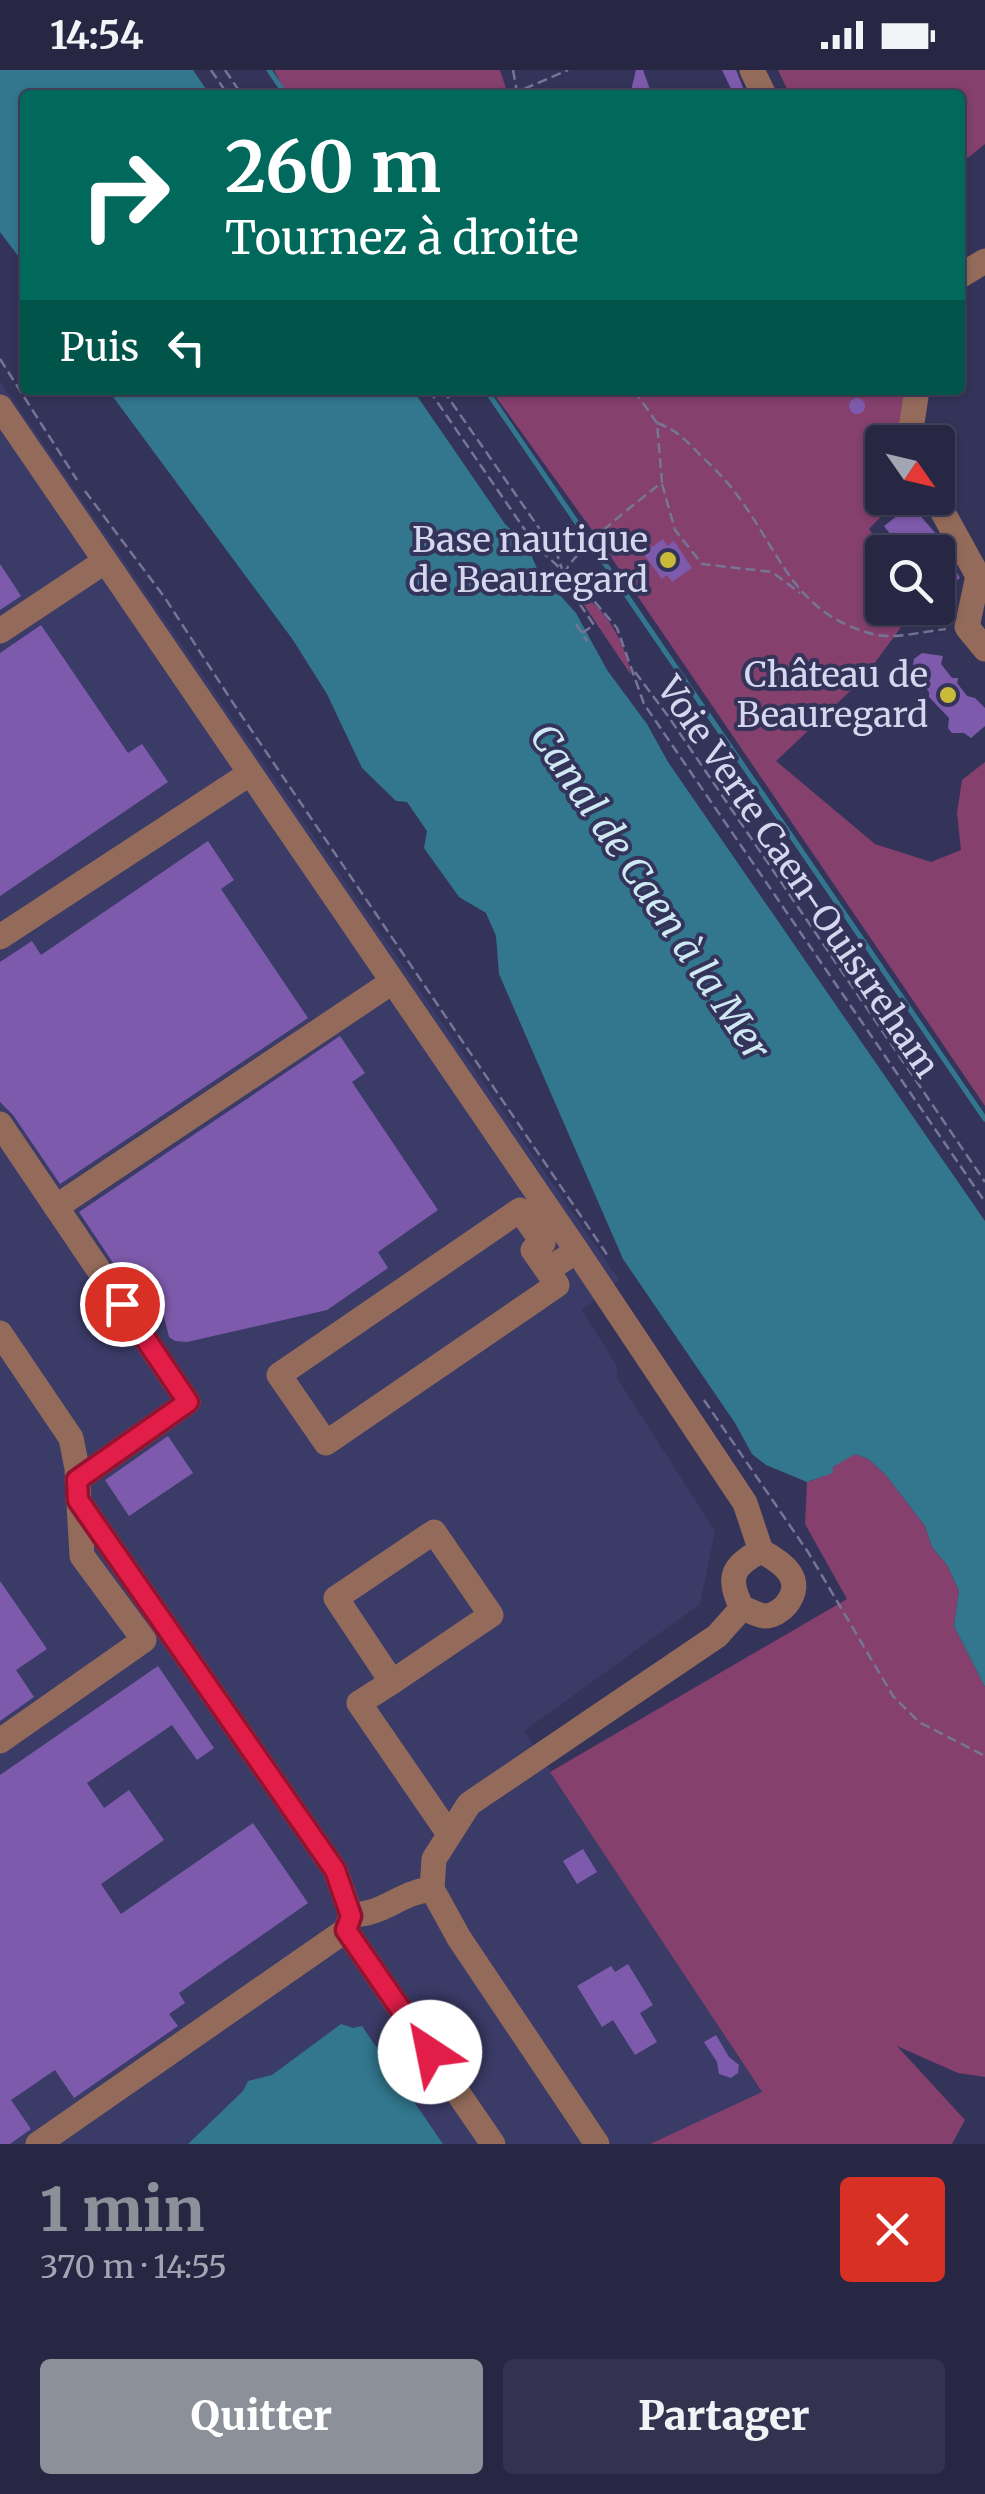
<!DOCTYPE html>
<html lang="fr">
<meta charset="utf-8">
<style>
:root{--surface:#272744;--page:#33334f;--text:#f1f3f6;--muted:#a4a5b2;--line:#43445d;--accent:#8c9099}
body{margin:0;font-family:Merriweather,serif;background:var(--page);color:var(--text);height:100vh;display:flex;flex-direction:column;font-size:38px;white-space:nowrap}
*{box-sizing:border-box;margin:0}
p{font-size:32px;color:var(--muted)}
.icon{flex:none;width:55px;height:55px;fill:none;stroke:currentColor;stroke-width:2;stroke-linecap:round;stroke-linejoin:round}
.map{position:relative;height:2074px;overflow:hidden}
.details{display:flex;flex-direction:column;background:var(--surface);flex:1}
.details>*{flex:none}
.banner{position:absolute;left:20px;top:20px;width:945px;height:305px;border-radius:10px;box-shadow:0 2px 8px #0004,0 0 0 2px var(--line);background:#00695c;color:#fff;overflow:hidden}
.needle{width:65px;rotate:124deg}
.tools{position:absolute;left:865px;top:355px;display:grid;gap:20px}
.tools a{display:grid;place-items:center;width:90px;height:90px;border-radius:10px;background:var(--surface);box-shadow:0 2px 8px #0004,0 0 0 2px var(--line);font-size:50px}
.pin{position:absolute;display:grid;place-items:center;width:85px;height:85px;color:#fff;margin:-42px;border:5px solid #fff;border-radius:50%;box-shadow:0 2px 10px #0007}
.me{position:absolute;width:110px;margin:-55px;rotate:326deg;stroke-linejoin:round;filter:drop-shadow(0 0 8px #0008)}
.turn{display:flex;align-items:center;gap:35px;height:210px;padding:0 40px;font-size:45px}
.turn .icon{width:130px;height:130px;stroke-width:2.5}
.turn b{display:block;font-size:70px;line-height:85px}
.then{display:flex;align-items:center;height:95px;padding:0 40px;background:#0003;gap:20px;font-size:38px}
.round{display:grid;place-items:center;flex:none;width:105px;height:105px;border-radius:10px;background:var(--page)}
.overview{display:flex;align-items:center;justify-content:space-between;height:170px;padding:0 40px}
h1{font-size:60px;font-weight:800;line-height:75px;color:var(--accent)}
.button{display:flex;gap:20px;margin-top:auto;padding:20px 40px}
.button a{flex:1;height:115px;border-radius:10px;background:var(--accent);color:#fff;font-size:40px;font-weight:800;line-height:115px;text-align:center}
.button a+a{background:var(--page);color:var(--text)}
.status{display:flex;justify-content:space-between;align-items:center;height:70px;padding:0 50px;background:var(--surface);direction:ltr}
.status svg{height:28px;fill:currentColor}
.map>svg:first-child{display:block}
</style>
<div class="status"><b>14:54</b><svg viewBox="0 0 49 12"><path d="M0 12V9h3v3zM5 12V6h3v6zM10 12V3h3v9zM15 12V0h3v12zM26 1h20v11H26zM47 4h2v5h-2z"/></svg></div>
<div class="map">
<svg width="985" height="2074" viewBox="0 0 985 2074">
<rect width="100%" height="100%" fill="#34345a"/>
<path fill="#3b3b68" d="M0,311l619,899 -37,30 35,56v12l98,153 -15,73 -176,127 238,362 -112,51h-650z"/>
<g fill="#85406d">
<path d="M274,0h226l8,25h-221z"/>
<path d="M778,0h207v74l-25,20v-69h-170z"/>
<path d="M491,320h414l-5,52h-18v56h17l-30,31 16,23h-3v56h33l-52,71 -87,82 99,83 56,18 30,-12 -4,-37 5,-33 23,-18v344l-383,-562z"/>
<path d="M576,523c28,9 51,54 55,82z"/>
<path d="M855,1384l13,5 17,15 40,52 7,21 15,18 12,26 -5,35 31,61v390l-27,-4 -61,-27 68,74 -13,24h-302l112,-52 -212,-320 297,-173 -42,-75 2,-42c25,-6 26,-22 48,-28z"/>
</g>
<g fill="#32778e">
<path d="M0,0h193l17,25h-185v170l-25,-33z"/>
<path d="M108,320h305l92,134 22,21 11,26 38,42 31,57 40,54 21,38 317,459v466l-31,-61 5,-35 -12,-26 -15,-18 -7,-21 -40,-52 -17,-15 -13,-5 -22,13v6l-26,9 -41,-17 -14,-11 -17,-31 -112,-164 -124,-285 -3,-38 -10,-23 -27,-16 -35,-49 3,-17 -20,-29 -11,-1 -34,-33 -35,-74 -34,-54z"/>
<path d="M341,1954l12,4 9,-2 81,118h-255l55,-53 5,-10 24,-6z"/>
</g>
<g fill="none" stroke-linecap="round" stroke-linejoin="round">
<g stroke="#32778e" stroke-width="5">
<path d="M269,0l17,25"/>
<path d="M486,320l499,729"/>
</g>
</g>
<g fill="#7e5aac">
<path d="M636,0h7l9,25h-22z"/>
<path d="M722,0h14l10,25h-12z"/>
<circle cx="857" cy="336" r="8"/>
<path d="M911,435l26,30 23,43 -22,19v-45h-34l-20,-26z"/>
<path d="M663,469l4,7 7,-5 18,27 -20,14 -5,-7 -5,4 -19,-26z"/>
<path d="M0,494l21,32 -21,14z"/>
<path d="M41,555l87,128 14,-9 26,38 -168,114v-243z"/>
<path d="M922,583l21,3 -2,8 11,14h6l-1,5 10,13 8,2 10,10v18l-14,12 -7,-5h-12l-4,-5 1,-10 -20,-21v-5l-17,-21 2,-12z"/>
<path d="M208,771l26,39 -13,9 87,129 -248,166 -47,-69 -13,-13v-140l32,-21 9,14z"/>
<path d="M340,966l25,37 -13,9 86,128 -60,42 10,16 -61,42 -140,32 -12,-1 -6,-4 -8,-32 -13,-7 -10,2 -59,-88z"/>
<path d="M168,1366l25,37 -64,43 -24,-36z"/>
<path d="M0,1511l47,68 -31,21 18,27 -34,24z"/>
<path d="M158,1596l56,82 -17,12 -25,-35 -85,58 17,25 25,-18 35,50 -63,44 20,30 132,-91 55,80 -129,90 6,10 -16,11 9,12 -104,72 -19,-28 -44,30 20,29 -21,15h-10v-369z"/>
<path d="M583,1779l14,23 -20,12 -14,-23z"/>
<path d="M628,1894l25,41 -13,8 17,29 -22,13 -22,-35 -11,7 -25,-41 34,-20 4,6z"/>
<path d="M716,1965l13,22 10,8 -1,8 -7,5 -12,-4 -2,-12 -13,-20z"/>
</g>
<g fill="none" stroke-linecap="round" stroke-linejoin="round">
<g stroke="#757696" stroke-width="2.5" stroke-dasharray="10 5" stroke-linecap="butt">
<path d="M211,0l17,25"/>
<path d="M225,0l17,25"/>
<path d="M513,0l4,22 51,-22"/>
<path d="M0,289l77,121"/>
<path d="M429,320l107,156 53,49 28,33 27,76 341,498"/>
<path d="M443,320l114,164 6,18"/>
<path d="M657,353c18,6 29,17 42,31 15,14 30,29 41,45 43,59 56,117 137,136 20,4 48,-4 69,-6"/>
<path d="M662,414l13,46 27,34 70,8 28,21"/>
<path d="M85,421l80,107 72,111 371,547"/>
<path d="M576,554l11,17"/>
<path d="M582,563l12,-8 -32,-47c9,-27 75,-75 100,-96l-5,-59 -23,-33"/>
<path d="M635,602l33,44 317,466"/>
<path d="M704,1330l104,152 85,144 26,26 66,34"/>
</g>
<g stroke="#946b5b" stroke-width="25">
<path d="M752,0l12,25"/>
<path d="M960,206l25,-15"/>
<path d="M0,337l577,844 168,252 16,48"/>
<path d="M916,372l-5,-13 6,-39"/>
<path d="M935,428l43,78 -11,51 18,22"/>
<path d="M0,561l104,-69"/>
<path d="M0,867l249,-163"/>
<path d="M0,1054l188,278 -111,78"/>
<path d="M56,1137l336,-225"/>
<path d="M547,1200l-14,-20 10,-7 -23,-33 -241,165 47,68 231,-158 -10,-15 30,-19"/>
<path d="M0,1263l71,105 6,30 5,88 62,84 -144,101"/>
<path d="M434,1462l57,83 -99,67 -56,-84z"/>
<path d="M761,1481c23,12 45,29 25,54 -4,5 -13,11 -21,11 -6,0 -16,-6 -23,-8 -15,-29 -11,-42 19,-57z"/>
<path d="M392,1612l-33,21 90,131"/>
<path d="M351,1845c35,-1 47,-22 81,-26"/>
<path d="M346,1860l147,214"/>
<path d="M38,2074l308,-214 5,-15 -16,-45 -257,-370"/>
<path d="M597,2074l-138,-206 -27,-49 2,-30 35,-55 248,-168 25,-28"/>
</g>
</g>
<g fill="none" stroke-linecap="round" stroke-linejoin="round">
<defs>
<path id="route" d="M122,1234l66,98 -111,78 1,20 257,370 16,46 -5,14 84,122"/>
</defs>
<use href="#route" stroke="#92132f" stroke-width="25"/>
<use href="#route" stroke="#e11d48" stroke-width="18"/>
</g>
<g fill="#c9ba3a" stroke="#34345a" stroke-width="4">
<circle cx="668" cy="490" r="10"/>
<circle cx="948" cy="625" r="10"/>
</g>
<g text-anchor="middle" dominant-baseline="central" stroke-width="8" stroke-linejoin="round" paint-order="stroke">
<g font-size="35" fill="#d5d7ef" stroke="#34345a" text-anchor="end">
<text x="648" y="470">Base nautique<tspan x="648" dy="40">de Beauregard</tspan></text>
<text x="928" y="605">Château de<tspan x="928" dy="40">Beauregard</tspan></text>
</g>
<g font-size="35" fill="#d5d7ef" stroke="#34345a">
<text transform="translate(798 807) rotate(56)">Voie Verte Caen-Ouistreham</text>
</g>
<g font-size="38" font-style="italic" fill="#cee9f3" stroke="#34345a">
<text transform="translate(650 822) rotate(56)">Canal de Caen à la Mer</text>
</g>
</g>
</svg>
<div class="tools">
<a><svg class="needle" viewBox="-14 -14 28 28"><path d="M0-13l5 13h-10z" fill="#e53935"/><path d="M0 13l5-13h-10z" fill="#a4a5b2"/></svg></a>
<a><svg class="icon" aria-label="search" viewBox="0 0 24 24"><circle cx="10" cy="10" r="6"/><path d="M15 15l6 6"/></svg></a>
</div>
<div class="pin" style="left:122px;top:1234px;background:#d93025"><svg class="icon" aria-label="arrive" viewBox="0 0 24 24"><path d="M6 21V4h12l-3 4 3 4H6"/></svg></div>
<svg class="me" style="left:430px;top:1982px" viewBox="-20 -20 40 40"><circle r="19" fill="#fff"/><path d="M0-13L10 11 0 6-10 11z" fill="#e11d48"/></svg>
<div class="banner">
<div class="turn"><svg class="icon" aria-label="right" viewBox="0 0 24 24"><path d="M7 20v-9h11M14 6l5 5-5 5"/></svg><div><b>260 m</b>Tournez à droite</div></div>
<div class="then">Puis<svg class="icon" aria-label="left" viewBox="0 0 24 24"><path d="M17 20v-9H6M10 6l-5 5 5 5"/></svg></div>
</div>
</div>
<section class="details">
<div class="overview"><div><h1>1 min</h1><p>370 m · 14:55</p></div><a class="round" style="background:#d93025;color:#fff"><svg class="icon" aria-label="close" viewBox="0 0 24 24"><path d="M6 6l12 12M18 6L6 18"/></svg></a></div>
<div class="button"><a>Quitter</a><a>Partager</a></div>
</section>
